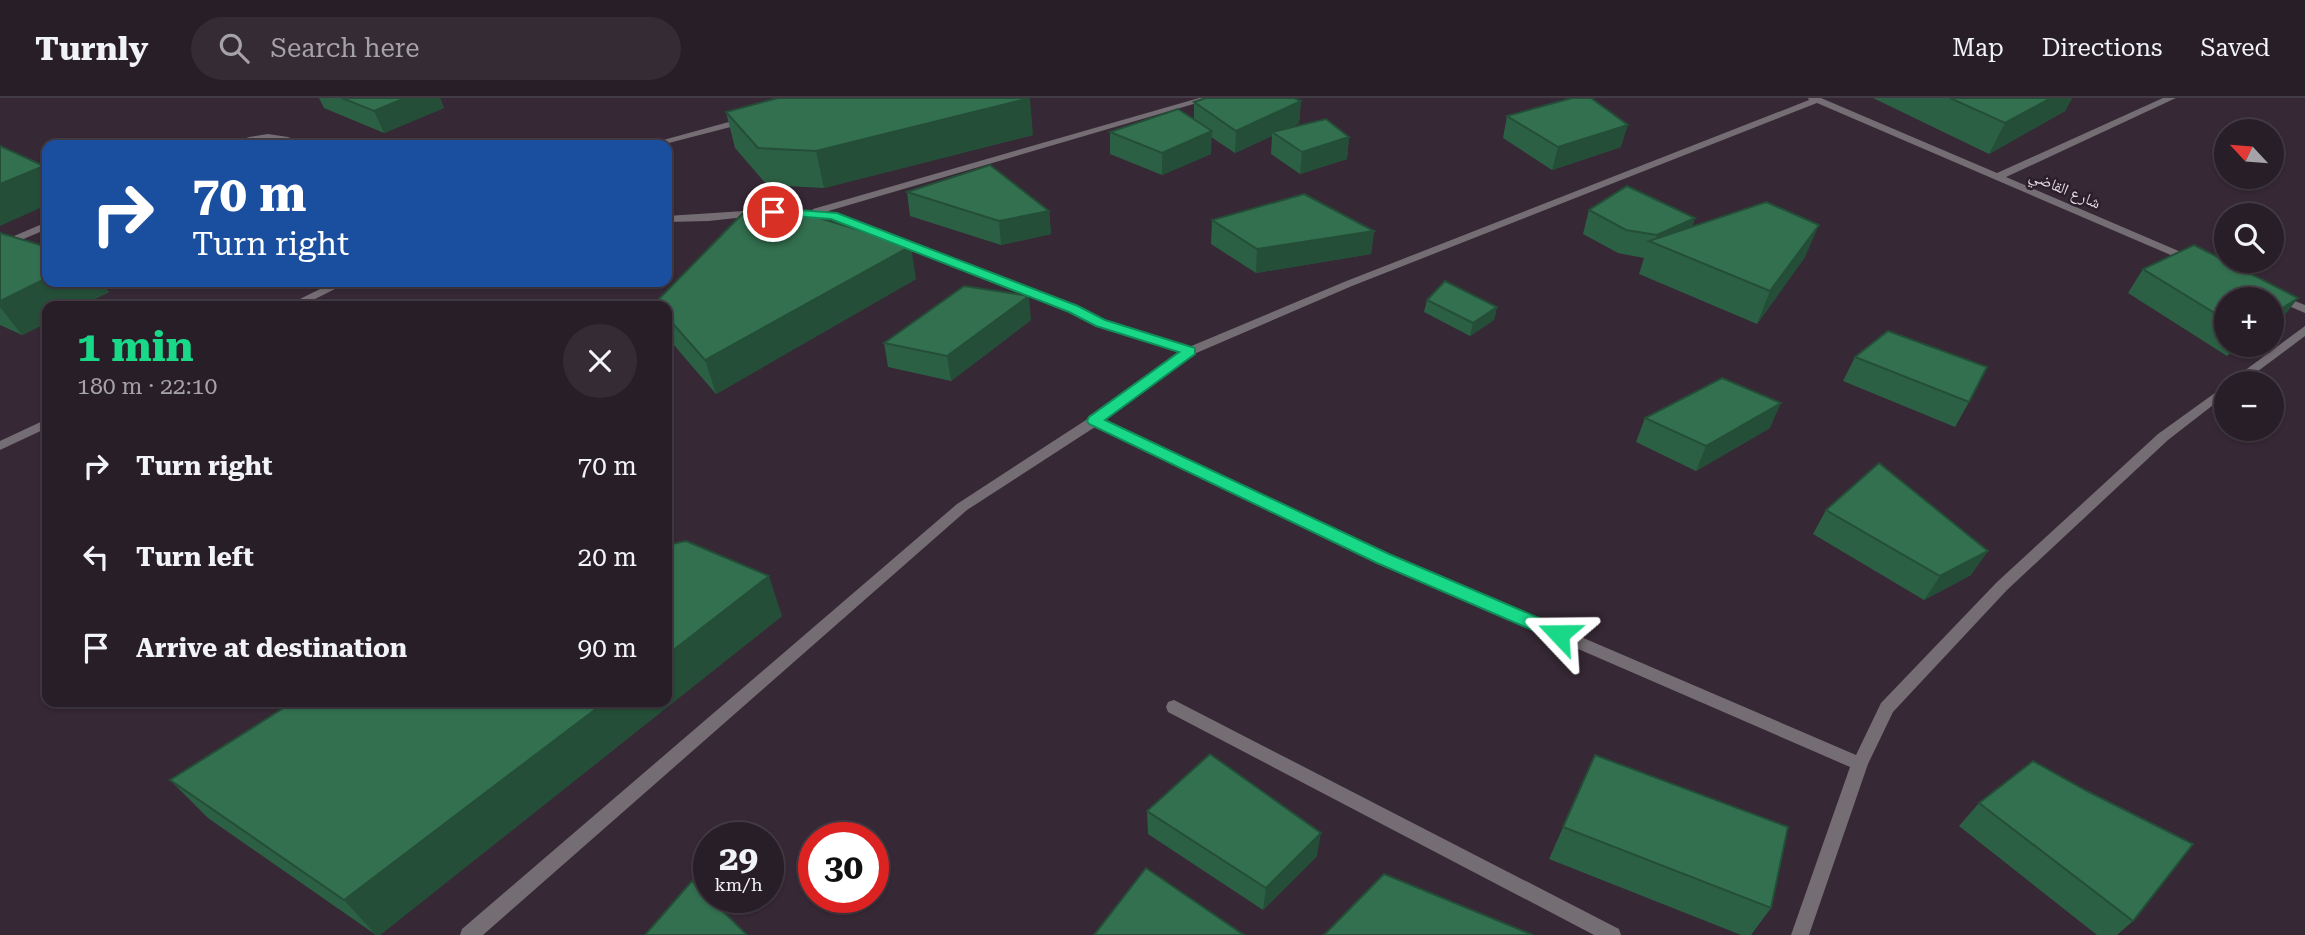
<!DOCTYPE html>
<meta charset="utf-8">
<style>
:root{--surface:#281e28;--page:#342b34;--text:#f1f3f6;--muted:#a5a2a8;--line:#443c45;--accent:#19d989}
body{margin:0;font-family:"Roboto Serif","Noto Naskh Arabic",serif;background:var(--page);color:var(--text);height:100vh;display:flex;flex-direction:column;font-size:26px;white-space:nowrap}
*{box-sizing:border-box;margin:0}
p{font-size:23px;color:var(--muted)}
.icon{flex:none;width:38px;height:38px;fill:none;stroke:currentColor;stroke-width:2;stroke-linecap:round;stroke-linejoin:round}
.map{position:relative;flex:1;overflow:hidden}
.drawer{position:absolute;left:42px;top:203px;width:630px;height:406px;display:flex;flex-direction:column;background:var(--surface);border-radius:14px;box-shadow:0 2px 5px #0004,0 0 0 2px var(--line)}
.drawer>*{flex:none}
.banner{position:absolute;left:42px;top:42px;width:630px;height:147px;border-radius:14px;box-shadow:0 2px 5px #0004,0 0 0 2px var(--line);background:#1a4fa0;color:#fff;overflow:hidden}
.needle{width:46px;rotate:296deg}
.controls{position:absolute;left:2214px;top:21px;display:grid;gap:14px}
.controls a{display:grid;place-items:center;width:70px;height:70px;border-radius:50%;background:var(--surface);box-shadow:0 2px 5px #0004,0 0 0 2px var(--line);font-size:35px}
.speed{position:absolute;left:693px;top:724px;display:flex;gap:14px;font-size:35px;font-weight:700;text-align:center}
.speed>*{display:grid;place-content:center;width:91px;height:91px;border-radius:50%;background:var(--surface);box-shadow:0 2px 5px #0004,0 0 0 2px var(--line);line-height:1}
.speed small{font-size:18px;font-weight:400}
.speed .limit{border:10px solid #d22;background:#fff;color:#111}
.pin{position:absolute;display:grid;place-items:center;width:60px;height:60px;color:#fff;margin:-30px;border:4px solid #fff;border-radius:50%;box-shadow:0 2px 7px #0007}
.me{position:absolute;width:77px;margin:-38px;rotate:293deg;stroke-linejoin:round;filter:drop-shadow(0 0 5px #0008)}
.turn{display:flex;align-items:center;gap:24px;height:147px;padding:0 35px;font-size:32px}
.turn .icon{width:91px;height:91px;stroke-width:2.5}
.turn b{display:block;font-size:49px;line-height:60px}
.round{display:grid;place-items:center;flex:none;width:74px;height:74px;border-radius:37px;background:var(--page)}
.headline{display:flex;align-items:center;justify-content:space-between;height:119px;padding:0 35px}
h1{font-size:42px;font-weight:700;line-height:52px;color:var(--accent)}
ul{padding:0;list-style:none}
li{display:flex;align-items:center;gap:21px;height:91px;padding:0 35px}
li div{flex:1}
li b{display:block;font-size:26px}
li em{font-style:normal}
header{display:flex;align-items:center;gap:42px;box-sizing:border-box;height:98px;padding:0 35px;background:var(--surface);border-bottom:2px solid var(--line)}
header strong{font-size:33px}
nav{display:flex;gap:38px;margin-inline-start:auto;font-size:24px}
.search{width:490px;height:63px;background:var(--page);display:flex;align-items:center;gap:18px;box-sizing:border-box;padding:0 24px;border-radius:38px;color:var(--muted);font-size:26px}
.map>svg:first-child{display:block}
</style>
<header>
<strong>Turnly</strong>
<div class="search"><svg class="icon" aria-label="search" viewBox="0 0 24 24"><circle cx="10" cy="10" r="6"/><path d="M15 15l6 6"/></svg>Search here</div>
<nav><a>Map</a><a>Directions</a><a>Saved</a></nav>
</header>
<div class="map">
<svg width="2305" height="837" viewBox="0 0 2305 837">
<rect width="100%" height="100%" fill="#362835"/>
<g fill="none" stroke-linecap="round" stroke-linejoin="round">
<g fill="#746d73" fill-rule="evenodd">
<path d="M1199,0h15l-389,114 12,2 241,93 27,13 84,27 155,-65 465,-182 -1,-2h13l176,75 166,-75h13l-170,79 189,81v4h-8l-370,-159 -465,183 -158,68 -90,66 284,134 468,201 25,-52 116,-121 161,-148 68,-49v10l-58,45 -161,150 -114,122 -25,52 -59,171h-18l59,-168 -472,-205 -283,-135 -128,83 -484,425h-23l2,-6 495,-425 132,-86 92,-66 -84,-26 -27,-15 -239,-92 -48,-4 -4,-1v-4l33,1 1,-2z"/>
<path d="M747,19l5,3 -2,2 -89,23h-16z"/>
<path d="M268,36l20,3 19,8c-13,1 -25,-5 -39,-5 -14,0 -26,6 -39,5l20,-8z"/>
<path d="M759,112l5,3 -1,2 -54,6 -42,1v-6z"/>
<path d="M47,124v7l-47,20v-7z"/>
<path d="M334,184h15l-48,24h-15z"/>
<path d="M2277,196l28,11v8l-32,-14v-4z"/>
<path d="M2305,228v10l-63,47h-14z"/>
<path d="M47,321v9l-47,22v-9z"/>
<path d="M1174,602l445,229 2,6h-27l-426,-223 -2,-5 2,-5z"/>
</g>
</g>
<g fill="#2c6044">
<path d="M319,0h121l4,10 -60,25 -60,-25z"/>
<path d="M1873,0h199l-7,13 -76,43z"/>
<path d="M1301,3l-2,22 -7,4 57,10 -2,22 -47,15 -29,-20 1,-18 -37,17 -24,-16v17l-49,21 -52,-21v-22l84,-12v-18z"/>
<path d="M726,14l307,23 -209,53 -57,-3 -32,-37z"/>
<path d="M1507,18l114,31 -69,23 -49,-32z"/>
<path d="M907,94l142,19 2,23 -50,11 -91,-29z"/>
<path d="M1589,112l106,8 -3,9 113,30 -48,67 -118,-50 5,-16 -26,-5 -35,-19z"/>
<path d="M1212,122l162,11 -3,23 -115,19 -45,-29z"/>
<path d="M0,135l109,59 -87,43 -22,-10z"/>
<path d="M2143,171l155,29 -19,24 -7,5v-28h-46v46h19l-18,11 -99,-63z"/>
<path d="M916,181l-200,115 -49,-57v-31h-11l-1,-3z"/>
<path d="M1427,202l70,7 -3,13 -24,16 -46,-24z"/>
<path d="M1031,222l-80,61 -63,-14 -4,-24z"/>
<path d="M1855,259l114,45 -14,25 -112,-46z"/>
<path d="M1645,320l125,10 -74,43 -60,-29z"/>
<path d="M1826,412l145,65 -47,25 -111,-66z"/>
<path d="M782,518l-402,319h-4l-168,-117 -38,-38z"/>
<path d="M1595,657l176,153 -20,27h-10l-192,-76z"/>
<path d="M1979,705l154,118 -16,14h-20l-138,-109z"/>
<path d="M1147,713l170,45 -54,54 -115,-76z"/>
</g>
<g fill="#244e37">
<path d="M405,0h35l4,10 -60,25 -10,-22z"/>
<path d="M1030,0l3,37 -209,53 -8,-37z"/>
<path d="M2051,0h21l-7,13 -76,43 16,-31z"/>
<path d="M1301,3l-2,22 -23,11 -4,-2v4l-37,17 1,-22z"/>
<path d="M1628,27l-7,22 -69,23 6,-23z"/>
<path d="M1212,33l-1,23 -49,21v-22z"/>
<path d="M1349,39l-2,22 -47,15 2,-22z"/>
<path d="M44,68l3,5v34l-47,21v-42z"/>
<path d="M1049,113l2,23 -50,11 -2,-24z"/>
<path d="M1695,120l-8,23 -33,2 3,-8z"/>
<path d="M1819,127l-14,32 -48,67 13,-33z"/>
<path d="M1374,133l-3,23 -115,19 1,-24z"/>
<path d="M911,148l5,33 -200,115 -11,-34z"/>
<path d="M47,180v4h55l7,10 -28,14h-34v17l-25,12 -22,-28v-6z"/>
<path d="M1029,198l2,24 -80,61 -4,-25z"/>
<path d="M2298,200l-19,24 -7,5v-12z"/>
<path d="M1497,209l-3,13 -24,16 3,-13z"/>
<path d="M2236,247h9l-18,11z"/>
<path d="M1781,305l-11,25 -74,43 10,-25z"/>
<path d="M1988,453l-17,24 -47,25 16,-24z"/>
<path d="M769,478l13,40 -402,319h-4l-32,-35 261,-198h62v-47z"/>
<path d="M1321,735l-4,23 -54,54 3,-22z"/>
</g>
<g fill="#33704f" stroke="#244e37" stroke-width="2">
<path d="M342,0h63l-31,13z"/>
<path d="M778,0h252l-214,53 -58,-3 -32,-36z"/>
<path d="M1206,0h88l7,3 -65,30 -42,-29z"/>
<path d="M1572,0h19l37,27 -70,22 -51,-31z"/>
<path d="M1950,0h101l-46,25z"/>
<path d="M1178,11l34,22 -50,22 -52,-21z"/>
<path d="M1326,21l23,18 -47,15 -30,-20z"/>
<path d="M244,45l9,2h-15z"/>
<path d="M0,48l44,20 -44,18z"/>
<path d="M990,67l59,46 -50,10 -92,-29z"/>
<path d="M1627,88l68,32 -38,17 -31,-5 -37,-20z"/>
<path d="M1304,96l70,37 -117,18 -45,-29z"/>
<path d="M757,101l154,47 -206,114 -38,-43v-11h-9l-3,-3z"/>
<path d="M1766,104l53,23 -49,66 -121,-50z"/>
<path d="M0,135l47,14v31l-47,23z"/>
<path d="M2194,147l104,53 -26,17v-16h-46v21l-83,-51z"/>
<path d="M1445,183l52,26 -24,16 -46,-23z"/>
<path d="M964,188l65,10 -82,60 -63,-13z"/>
<path d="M1888,233l99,36 -18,35 -114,-45z"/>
<path d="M1722,280l59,25 -75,43 -61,-28z"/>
<path d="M1879,365l109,88 -48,25 -114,-66z"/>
<path d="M686,443l83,35 -102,79v-110z"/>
<path d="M293,604h312l-261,198 -174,-120z"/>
<path d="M1210,656l111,79 -55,55 -119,-77z"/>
<path d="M1595,657l193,72 -17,81 -208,-81z"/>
<path d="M2033,663l54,30 106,53 -60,77 -154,-118z"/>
<path d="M1146,770l98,67h-150z"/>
<path d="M1384,776l149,61h-209z"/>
<path d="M692,783l55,54h-102z"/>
</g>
<path fill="#19d989" stroke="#108d59" stroke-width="2" d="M773,110l64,5 241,93 27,14 90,28v6l-90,66 284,134 176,75 2,5 -2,5h-12l-176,-76 -288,-139 -2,-3 2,-4 90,-65 -83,-26 -27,-14 -238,-93 -63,-5 -1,-2z"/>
<g text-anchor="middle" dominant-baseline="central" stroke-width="5" stroke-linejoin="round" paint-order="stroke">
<g font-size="16" fill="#e5dce4" stroke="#2c1f2b">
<text transform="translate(2065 91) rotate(23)">شارع القاضي</text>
</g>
</g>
</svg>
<div class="controls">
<a><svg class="needle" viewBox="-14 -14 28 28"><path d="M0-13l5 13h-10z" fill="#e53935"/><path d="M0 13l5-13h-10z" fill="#a5a2a8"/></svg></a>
<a><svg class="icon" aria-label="search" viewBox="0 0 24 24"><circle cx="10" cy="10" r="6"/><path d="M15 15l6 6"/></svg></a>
<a>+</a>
<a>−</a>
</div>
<div class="speed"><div>29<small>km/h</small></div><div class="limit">30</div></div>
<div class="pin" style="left:773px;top:114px;background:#d93025"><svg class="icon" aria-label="arrive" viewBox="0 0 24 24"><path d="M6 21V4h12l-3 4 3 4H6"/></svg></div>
<svg class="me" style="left:1559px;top:536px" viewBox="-20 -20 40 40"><path d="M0-17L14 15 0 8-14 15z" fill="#19d989" stroke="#fff" stroke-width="4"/></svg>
<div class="banner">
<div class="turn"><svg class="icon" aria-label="right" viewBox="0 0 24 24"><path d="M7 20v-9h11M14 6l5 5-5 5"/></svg><div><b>70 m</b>Turn right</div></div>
</div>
<section class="drawer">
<div class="headline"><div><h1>1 min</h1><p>180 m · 22:10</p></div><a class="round"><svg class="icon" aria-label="close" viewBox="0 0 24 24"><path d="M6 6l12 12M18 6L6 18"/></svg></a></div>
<ul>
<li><svg class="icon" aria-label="right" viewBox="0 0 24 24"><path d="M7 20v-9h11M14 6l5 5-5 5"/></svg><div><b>Turn right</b></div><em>70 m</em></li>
<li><svg class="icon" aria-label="left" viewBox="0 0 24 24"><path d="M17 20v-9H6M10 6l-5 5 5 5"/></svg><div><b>Turn left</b></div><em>20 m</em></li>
<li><svg class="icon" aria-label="arrive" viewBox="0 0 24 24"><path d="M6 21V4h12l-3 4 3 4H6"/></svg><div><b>Arrive at destination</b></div><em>90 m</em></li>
</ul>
</section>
</div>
